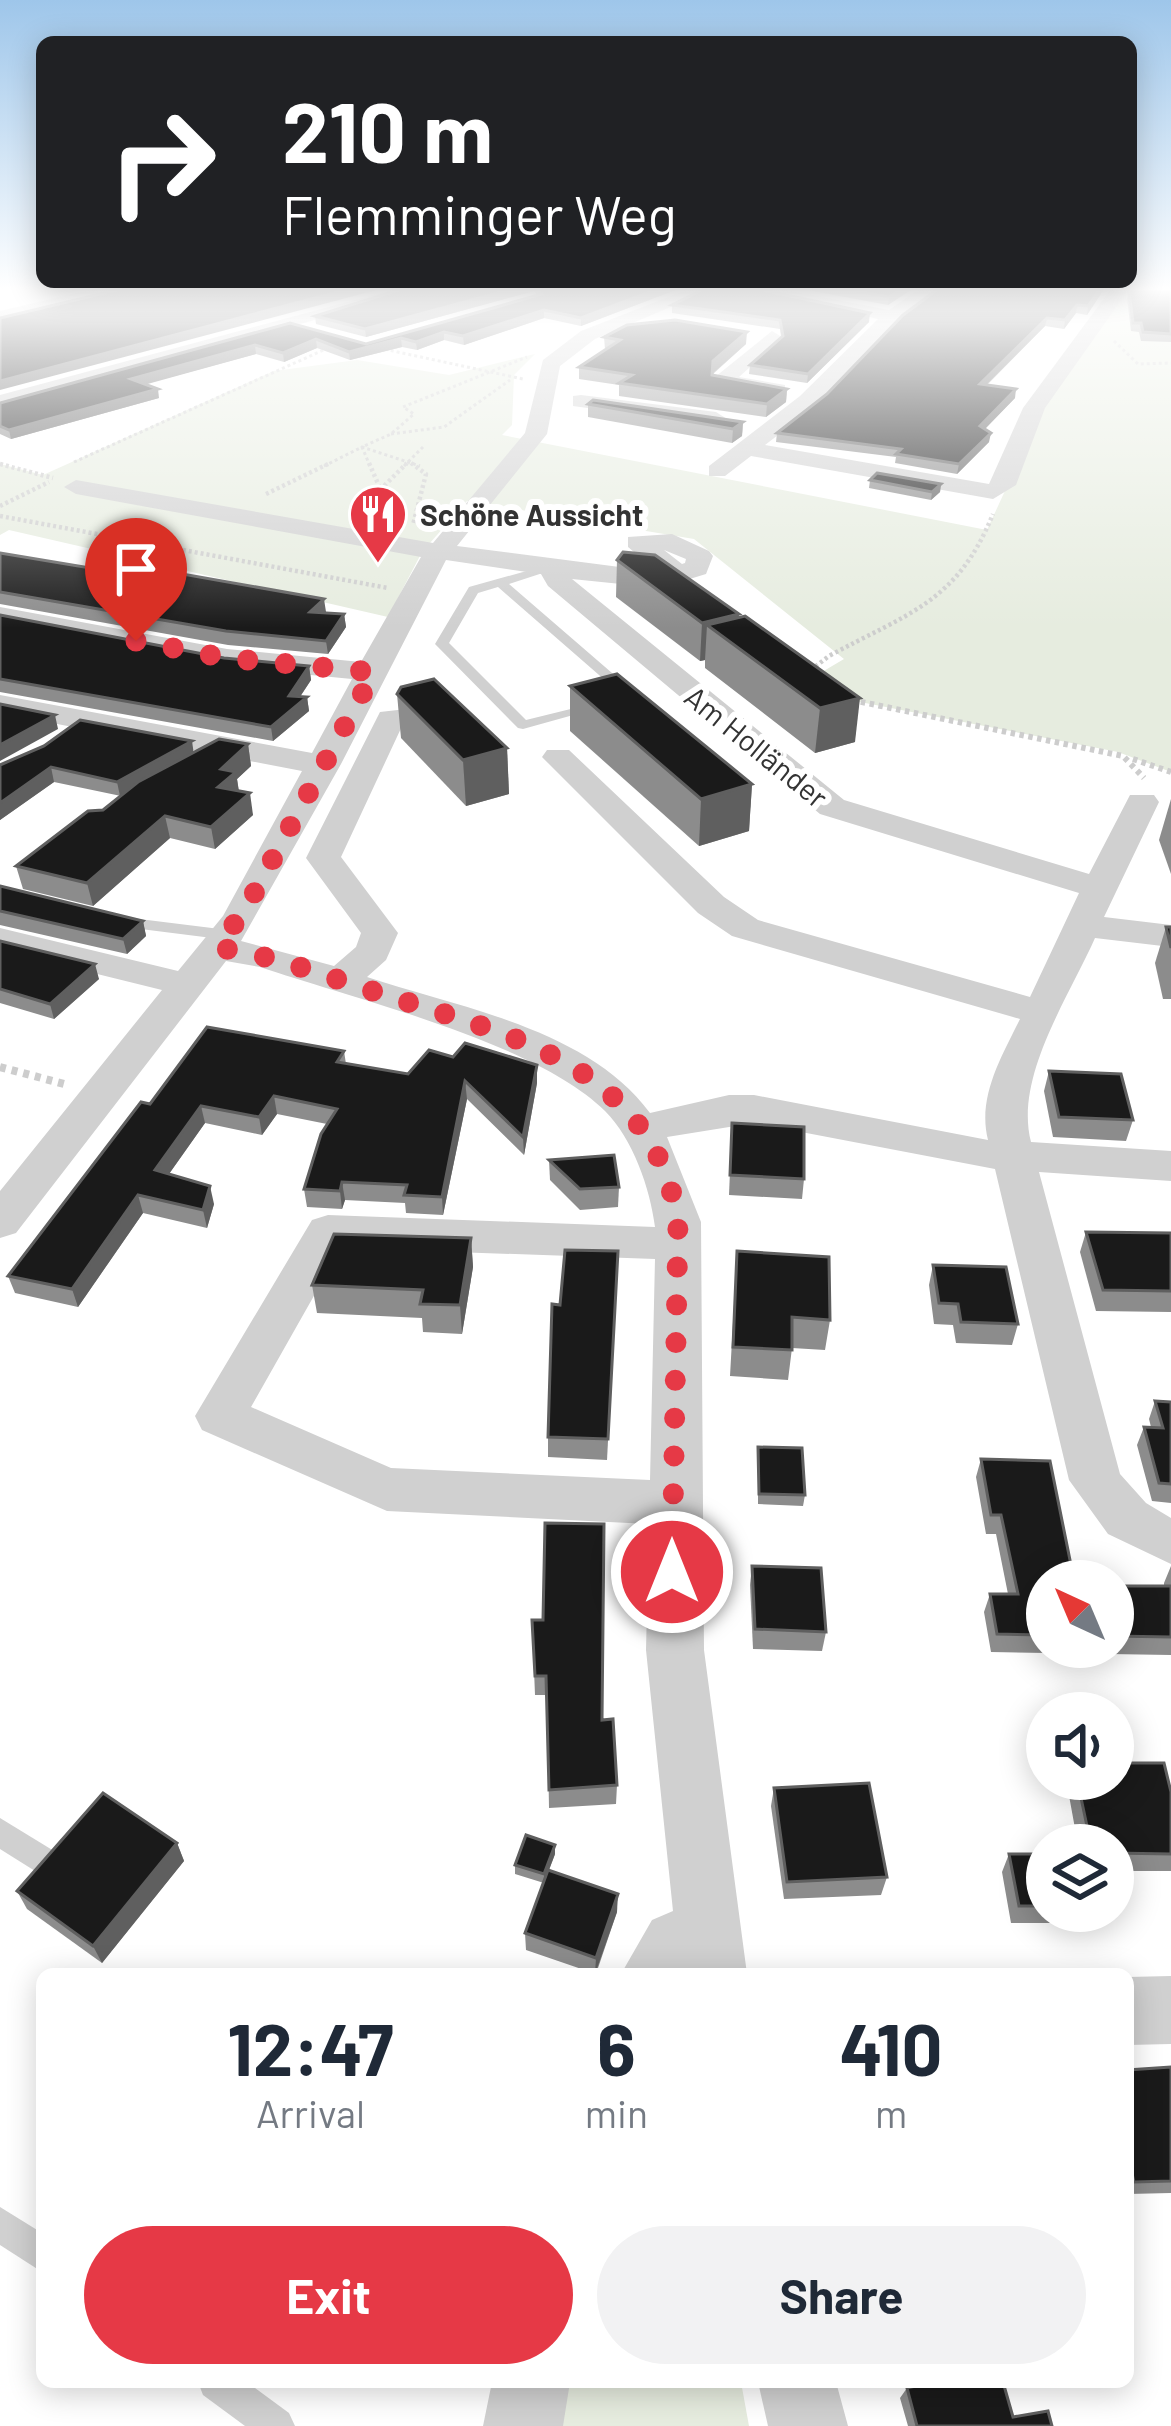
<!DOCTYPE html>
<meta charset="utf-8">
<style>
:root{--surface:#fff;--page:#f2f2f3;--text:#1f2937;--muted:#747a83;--accent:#e63946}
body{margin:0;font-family:Barlow,sans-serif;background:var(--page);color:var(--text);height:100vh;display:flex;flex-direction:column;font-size:45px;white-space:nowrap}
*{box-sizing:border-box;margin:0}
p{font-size:39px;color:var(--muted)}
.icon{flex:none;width:66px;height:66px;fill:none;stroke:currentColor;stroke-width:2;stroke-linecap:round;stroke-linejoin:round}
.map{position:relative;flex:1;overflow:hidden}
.panel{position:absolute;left:36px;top:1968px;width:1098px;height:420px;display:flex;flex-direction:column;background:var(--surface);border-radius:18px;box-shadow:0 6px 30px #0003}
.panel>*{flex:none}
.banner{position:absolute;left:36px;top:36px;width:1101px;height:252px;border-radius:18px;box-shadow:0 6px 30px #0003;background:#202124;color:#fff;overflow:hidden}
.needle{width:78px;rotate:316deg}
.tools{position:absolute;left:1026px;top:1560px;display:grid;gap:24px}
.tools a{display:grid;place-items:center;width:108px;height:108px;border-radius:50%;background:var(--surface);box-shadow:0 6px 30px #0003;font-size:60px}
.pin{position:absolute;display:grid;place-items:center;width:102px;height:102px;color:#fff;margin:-123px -51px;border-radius:50% 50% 50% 0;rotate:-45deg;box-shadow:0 0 12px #0007}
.pin .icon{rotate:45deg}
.me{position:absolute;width:132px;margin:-66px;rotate:0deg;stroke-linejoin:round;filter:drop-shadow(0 0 9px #0008)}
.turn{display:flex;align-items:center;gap:42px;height:252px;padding:0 48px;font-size:54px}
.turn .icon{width:156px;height:156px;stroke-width:2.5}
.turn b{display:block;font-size:84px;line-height:102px}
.eta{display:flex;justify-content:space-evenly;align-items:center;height:204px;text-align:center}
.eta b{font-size:72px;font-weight:700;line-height:84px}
.primary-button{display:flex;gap:24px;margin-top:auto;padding:24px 48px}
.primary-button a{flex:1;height:138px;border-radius:72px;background:var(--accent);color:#fff;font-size:48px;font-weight:700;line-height:138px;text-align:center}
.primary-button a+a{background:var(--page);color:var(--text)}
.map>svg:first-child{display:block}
</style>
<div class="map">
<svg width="1171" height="2426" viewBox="0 0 1171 2426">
<rect width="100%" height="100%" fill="#fff"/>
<g fill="#e6ecdf">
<path d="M1122,289h49v483l-53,-20 -258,-50 -38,-30 22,-13 -150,-120 -227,-38 -45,51 -34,65 -379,-87 -9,5v-71l43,11 231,-104 83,-11 92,15 86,-21 -21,21 -2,50 -10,10 485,95 57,-124z"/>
<path d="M555,2382h186l8,44h-206z"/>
</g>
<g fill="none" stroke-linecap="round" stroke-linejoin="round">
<g stroke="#cdcdcd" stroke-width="3" stroke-dasharray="3 3" stroke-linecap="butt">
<path d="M1114,341l24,23 33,-1"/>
<path d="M379,348l144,31"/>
<path d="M391,434l53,-7 66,-47"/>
<path d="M74,462l254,-114"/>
<path d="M0,464l6,2"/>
<path d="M324,466l38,-19 58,19"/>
<path d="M370,466l-8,-19 29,-13 23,-20 -11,-7 124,-50"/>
<path d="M404,466l19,-19"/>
</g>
<g stroke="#cdcdcd" stroke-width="4.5" stroke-dasharray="3 3" stroke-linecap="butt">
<path d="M369,463l24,55"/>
<path d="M411,463l15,11 -13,51"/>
<path d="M0,464l53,14"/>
<path d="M380,490l27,-27"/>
<path d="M266,494l64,-31"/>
<path d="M0,506l49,-24"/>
<path d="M0,516l388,72"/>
<path d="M819,672l-3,-6 13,-10c79,-43 128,-53 164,-142"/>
</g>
<g stroke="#cdcdcd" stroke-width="6" stroke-dasharray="4.5 4.5" stroke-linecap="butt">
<path d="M852,700l271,56 21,22"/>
<path d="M1133,759l38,13"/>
</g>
<path stroke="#cdcdcd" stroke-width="8" stroke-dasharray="6 6" stroke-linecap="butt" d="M0,1067l68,18"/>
<g fill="#d0d0d0" fill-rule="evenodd">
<path d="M548,565l10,3 -49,16 125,108 -12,3 -124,-108 -20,6 -29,50 77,77 69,-17 7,4 -79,22 -5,-1 -83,-84 34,-57z"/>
<path d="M115,916l113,14 9,5 -9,5 -119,-15 -3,-4z"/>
<path d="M0,1818l54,33 4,10 -4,10 -11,5 -43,-27z"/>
<path d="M0,2207l42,26v39l-42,-27z"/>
<path d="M198,2382h49l42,31 6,13h-50l-42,-31z"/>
</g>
<g fill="#d0d0d0" fill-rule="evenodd">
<path d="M94,289h30l-124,34v-12z"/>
<path d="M396,289h29l-425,119v-13z"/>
<path d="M689,289h24l-118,50 -35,27 -13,68 -90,112 201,26 -30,-25v-10l44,-3 37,17 4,5 -7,18 -46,14 -88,-9 272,221 245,74 41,-79h24l5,7 -55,115 67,8v22l-76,-9c-26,59 -81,139 -64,204l140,9v30l-132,-9 81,302 26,29 25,15v46l-63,-30 -39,-54 -74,-311 -241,-46 -87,14 34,85 3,428 43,324h-126l31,-54 21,-9 -27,-261 3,-126 -262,-13 -185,-81 -7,-14 117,-196 16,-5 327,12c-5,-39 -22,-88 -50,-116 -70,-69 -248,-111 -345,-144l-34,-6 -210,272 -16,5v-47l162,-201 -162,-40v-22l178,43 45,-55 79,-145 -302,-58v-18l312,58 40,-74 -125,-12 -227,-44v-16l227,42 134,13 60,-105 -345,-63 -12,-7 12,-7 357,63 92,-110 18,-73 38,-29zM664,550l22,9 -1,4 -3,1zM446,560l95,14 7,12 272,228 259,79 -49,104 -272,-77 -34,-23 -155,-147h-22l-5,7 156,156 34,23 288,83c-18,37 -43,78 -32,121l-234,-45h-25l-79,18c-62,-84 -189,-105 -283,-136l19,-17 12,-27 -57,-76 62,-133 21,-5 4,-6 -4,-6 -44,5 -74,146 55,75 -5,14 -22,19 -93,-25 100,-177zM341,1248l314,11 -5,221 -259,-12 -140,-61z"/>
<path d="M744,289h36l109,21 30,-21h21l-41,31 -83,86 -51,39 224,39 34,-76 88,-119h18l-84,119 -29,77 -23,14 -242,-43 -26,20h-16v-10l91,-70 78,-77z"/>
<path d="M772,331l10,6 -3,4 -40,36 46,8v8l-70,-8v-8z"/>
<path d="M581,395l135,17 11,7 -11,7 -143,-20v-10z"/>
<path d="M1171,1976v68l-43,1v-68z"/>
<path d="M492,2382h78l-7,44h-80z"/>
<path d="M758,2382h78l12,44h-80z"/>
</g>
</g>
<g fill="#8c8c8c">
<path d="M402,289h276l-97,37 -37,-8 -80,27 -20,-5 -27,10 -15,-3 -52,13 -33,-12 -33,14 -28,-8 -111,30 14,14 -148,41 -11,-5v-31l290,-80 76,21 171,-49 -3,-4 -168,46 -50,-13 -1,-8z"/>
<path d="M802,289h110l-24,16z"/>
<path d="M1104,289l-17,26 -11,-2 -12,16 -19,-3 -58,59 28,13 -30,31 4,13 -32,32 -62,-11 1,-6 -120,-15 1,-9 50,-39z"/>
<path d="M1171,289v53l-30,-1 -2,-9 -8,-1 -4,-32 2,-8z"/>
<path d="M672,305l197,17 -62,61 -58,-9 1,-9 31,-28 -1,-8 -108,-16z"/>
<path d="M604,337l142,7 -34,31 75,14 -1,13 -20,15 -147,-21v-11l-40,-6v-12l26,-18z"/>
<path d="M588,404l155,18 -1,14 -10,7 -144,-26z"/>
<path d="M870,480l71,4 -1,8 -9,8 -62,-12z"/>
<path d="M0,553l326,59 -2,1 20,1 2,13 -18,27 -100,-9 -228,-41z"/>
<path d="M617,560l122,57 116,125 -40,11 -110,-85v-8l-5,1 -84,-64z"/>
<path d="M0,615l224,43 85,8 2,14 -11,17h7l2,14 -36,30 -273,-49z"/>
<path d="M570,686l182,98 -3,47 -50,15 -129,-115z"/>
<path d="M397,694l110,54 2,46 -43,12 -65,-68z"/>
<path d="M248,744l3,22 -14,13 2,12 14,24 -38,34 -45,-11 -77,68 -70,-17 -7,-23 87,-56 18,-14 -67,-14 -54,38v-55l194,-13z"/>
<path d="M1171,799v75l-12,-34z"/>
<path d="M0,886l143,35 3,15 -19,18 -127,-29z"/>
<path d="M1166,927h5v72h-8l-8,-36z"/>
<path d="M0,941l99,38 -45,40 -54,-16z"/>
<path d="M344,1051l2,13 62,10 129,9 -13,72 -57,-56 -24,116 -37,-2 -1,-10 -60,-3 -3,9 -35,-2 -3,-18 23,-65 -50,-10 -15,21 -57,-12 -36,51 45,30 -7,24 -64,-15 -65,94 -63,-14 -7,-17 142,-172z"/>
<path d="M1049,1071l84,49 -7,21 -73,-4 -9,-46z"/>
<path d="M732,1123l72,56 -2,20 -73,-4z"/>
<path d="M549,1160l70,27 -1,20 -38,3 -30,-30z"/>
<path d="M1086,1232l85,1v79l-75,-1 -16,-59z"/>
<path d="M471,1238l2,29 -11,67 -39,-2 -1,-14 -105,-5 -5,-28z"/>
<path d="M618,1251l-11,209 -59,-3v-20l12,-132z"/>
<path d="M737,1251l93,69 -5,30 -33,-2 -4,32 -58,-4z"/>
<path d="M933,1265l85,59 -6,21 -56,-2 -3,-18 -19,-1 -5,-39z"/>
<path d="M1155,1401l16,1v101l-19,-2 -15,-56 7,-18h7l-2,-8z"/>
<path d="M758,1447l47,48 -2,11 -45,-2z"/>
<path d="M981,1459l66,122v66h66v-61h51v-3l7,-17v89l-180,-3 -7,-40 6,-18h18l-12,-60h-10l-10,-57z"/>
<path d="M752,1566l74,66 -4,19 -69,-2 -3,-64z"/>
<path d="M532,1620l70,100 15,65 -1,19 -67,4 -2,-113h-12z"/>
<path d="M1066,1779h47l58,13v79h-58v-26h-35z"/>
<path d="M774,1788l113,89 -6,18 -97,4 -13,-93z"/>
<path d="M177,1843l7,18 -82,102 -75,-54 -10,-18z"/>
<path d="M555,1854l-6,16 68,42 -21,62 -70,-24 -1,-17 19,-50 -29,-9v-9z"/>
<path d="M1009,1854h38v57h46l-6,12h-76l-9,-51z"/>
<path d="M1171,2067v126l-43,1v-124z"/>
<path d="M907,2388l106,29 39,9h-144l-8,-28z"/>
</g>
<g fill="#5f5f5f">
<path d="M349,289h31l-380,101v-9z"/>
<path d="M512,289h22v2l-168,46 -1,-8z"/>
<path d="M658,289h20l-97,37v-8z"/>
<path d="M901,289h11l-24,16 1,-8z"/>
<path d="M1100,289h4l-17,26 1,-9z"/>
<path d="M1077,305l-1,8 -12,16 1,-9z"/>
<path d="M544,310v8l-80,27 -1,-9z"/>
<path d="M870,313l-1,9 -62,61 1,-9z"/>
<path d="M1047,318l-2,8 -67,67 2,-9z"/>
<path d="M444,332v8l-27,10 -1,-8z"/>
<path d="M747,332l-1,12 -34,30 1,-13z"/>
<path d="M401,338l1,9 -52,13 -1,-8z"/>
<path d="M316,339l1,9 -33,14 -1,-9z"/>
<path d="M255,345l1,9 -123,34 -2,-9z"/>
<path d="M158,389l1,9 -148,41 -2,-9z"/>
<path d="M787,389l-1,13 -20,15 1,-13z"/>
<path d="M1016,389l-1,9 -36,37 1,-9z"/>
<path d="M743,422l-1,14 -10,7 1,-14z"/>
<path d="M991,433l-2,9 -32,32 2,-10z"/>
<path d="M941,484l-1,8 -9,8 1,-8z"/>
<path d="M324,599l2,13 -15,13 -1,-13z"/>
<path d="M344,614l2,13 -18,27 -2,-13z"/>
<path d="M739,614l-2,33 -30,-22 -2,35 -5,1 2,-38z"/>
<path d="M309,666l2,14 -20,30 -2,-14z"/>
<path d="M307,697l2,14 -36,30 -2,-14z"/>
<path d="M860,698l-5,44 -40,11 5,-45z"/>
<path d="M55,715l3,14 -58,32v-16z"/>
<path d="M192,741l2,14 -74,41 -3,-14z"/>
<path d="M248,744l3,22 -14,13 2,14 -21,-6 3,-18z"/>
<path d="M507,748l2,46 -43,12 -3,-46z"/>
<path d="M51,767l3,15 -54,38v-17z"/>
<path d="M752,784l-3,47 -50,15 2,-47z"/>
<path d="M250,793l3,22 -38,34 -4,-22z"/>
<path d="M165,816l5,22 -77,68 -6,-23z"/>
<path d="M143,921l3,15 -19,18 -4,-15z"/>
<path d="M95,964l4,15 -45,40 -4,-15z"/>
<path d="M537,1065v18l-13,72 -1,-18z"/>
<path d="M465,1081l2,18 -24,116 -1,-18z"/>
<path d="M274,1096l3,18 -15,21 -3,-18z"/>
<path d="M201,1106l4,17 -46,65 -4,-18z"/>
<path d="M342,1182l3,18 -3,9 -2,-18z"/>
<path d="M210,1186l4,18 -7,24 -4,-18z"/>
<path d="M138,1195l5,18 -65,94 -6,-18z"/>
<path d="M471,1238l2,29 -11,67 -2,-29z"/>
<path d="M177,1843l7,18 -82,102 -9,-17z"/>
<path d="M555,1845v9l-11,29v-9z"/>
<path d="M618,1894l-1,18 -22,62 1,-16z"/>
</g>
<g fill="#1a1a1a" stroke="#5f5f5f" stroke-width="3">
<path d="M121,289h228l-349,92v-63z"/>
<path d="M402,289h110l-147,40 -50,-13z"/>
<path d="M538,289h120l-77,29 -37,-8 -81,26 -19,-4 -28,10 -15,-4 -52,14 -33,-13 -33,14 -28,-8 -124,34 27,10 -149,41 -9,-4v-23l290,-80 76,21 176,-50z"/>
<path d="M704,289h54l112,24 -62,61 -58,-9 33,-29 -3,-16 -108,-15z"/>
<path d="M845,289h56l-12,8z"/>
<path d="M938,289h162l-12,17 -11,-1 -12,15 -18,-2 -67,66 36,5 -36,37 11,7 -32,31 -63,-10 5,-5 -124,-16 50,-39 76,-79z"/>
<path d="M1130,289h41v45l-28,-2 -2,-9h-8l-4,-32z"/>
<path d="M675,320l72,12 -34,29 -1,14 75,14 -20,15 -148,-21 13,-8 -53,-8 41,-27 -16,-3 23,-12z"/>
<path d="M593,400l150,22 -10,7 -145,-25z"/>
<path d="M877,473l64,11 -9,8 -62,-12z"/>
<path d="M623,552l32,3 84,59 -37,9 -85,-63z"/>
<path d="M0,553l114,19 12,-8 198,35 -14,13 34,2 -18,27 -100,-10 -226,-39z"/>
<path d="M0,615l224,43 85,8 -20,30 18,1 -36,30 -271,-48z"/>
<path d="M745,616l115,82 -40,10 -113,-83z"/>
<path d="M617,674l135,110 -51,15 -131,-113z"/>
<path d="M434,679l73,69 -44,12 -66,-66 4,-7z"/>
<path d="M0,704l55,11 -55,30z"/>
<path d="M80,720l112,21 -75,41 -66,-15 -51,36v-38l44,-19z"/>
<path d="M219,739l29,5 -27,25 15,3 -18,15 32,6 -39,34 -46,-11 -78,67 -71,-17 72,-55 15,-1 35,-28z"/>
<path d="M0,886l143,35 -20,18 -123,-28z"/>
<path d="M1166,927h5v21z"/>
<path d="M0,941l95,23 -45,40 -50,-15z"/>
<path d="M207,1027l137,24 -7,11 71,12 21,-24 24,7 12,-14 72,22 -14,72 -58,-56 -23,116 -38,-2 3,-10 -65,-3 -2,9 -36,-2 17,-55 16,-25 -63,-13 -15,21 -58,-11 -46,64 55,16 -7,24 -65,-15 -66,94 -64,-13 133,-174 9,2z"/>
<path d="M1049,1071l72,3 12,46 -74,-3z"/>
<path d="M732,1123l72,4v52l-74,-4z"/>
<path d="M614,1155l5,32 -39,2 -31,-29z"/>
<path d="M1086,1232l85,1v58l-68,-1z"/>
<path d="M334,1234l137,4 -11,67 -40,-1 3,-14 -111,-5z"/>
<path d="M565,1250l53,1 -10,188 -60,-2 4,-133 8,1z"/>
<path d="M737,1251l92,6 1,63 -38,-3v33l-59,-3z"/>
<path d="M933,1265l73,2 12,57 -57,-2 -3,-18 -19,-1z"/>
<path d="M1155,1401l16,1v82l-12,-1 -15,-56 19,1z"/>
<path d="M758,1447l44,1 3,47 -46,-1z"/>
<path d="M981,1459l69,2 22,109h35l3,11h-63v54l-50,-1 -7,-40h28l-17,-79h-10z"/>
<path d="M545,1523l59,1 -2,196 11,-1 4,66 -68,5 -3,-114h-11l-3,-56h11z"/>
<path d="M752,1566l69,2 5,64 -71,-3z"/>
<path d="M1113,1586h58v51l-58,-1z"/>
<path d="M1113,1763h51l7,29v62l-58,-1v-8h-22l-14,-66h36z"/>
<path d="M869,1783l18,94 -100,5 -13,-94z"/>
<path d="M103,1793l74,50 -84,103 -76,-55z"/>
<path d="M526,1835l29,10 -11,29 -29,-9z"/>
<path d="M1009,1854h38v52h-28z"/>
<path d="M548,1870l70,24 -22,64 -71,-25z"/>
<path d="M1171,2067v114l-37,1 -6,-26v-86z"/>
<path d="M933,2382h70l10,35 35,-6 4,15h-135l-10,-38z"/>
</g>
<linearGradient id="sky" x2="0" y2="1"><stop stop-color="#9ec6ea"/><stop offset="0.46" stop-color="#fff"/><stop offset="1" stop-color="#fff" stop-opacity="0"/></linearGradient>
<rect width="1171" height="628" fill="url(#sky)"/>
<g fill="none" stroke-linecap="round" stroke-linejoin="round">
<path stroke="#e63946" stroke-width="21" stroke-dasharray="0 37.8" d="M136,641l91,17 147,14 -124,229 -32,47c57,7 112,30 167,47 128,41 269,72 293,227l-6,350"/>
</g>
<defs>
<symbol id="restaurant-pin" viewBox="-11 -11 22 30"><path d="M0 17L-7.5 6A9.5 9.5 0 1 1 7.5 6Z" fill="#e63946" stroke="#fff"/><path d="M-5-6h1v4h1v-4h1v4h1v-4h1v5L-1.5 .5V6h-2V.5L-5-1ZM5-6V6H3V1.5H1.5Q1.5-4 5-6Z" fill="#fff"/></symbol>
</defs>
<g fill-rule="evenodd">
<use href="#restaurant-pin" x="345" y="481" width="66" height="90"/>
</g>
<g text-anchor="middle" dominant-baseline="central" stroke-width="12" stroke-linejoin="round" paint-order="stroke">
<g font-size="30" font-weight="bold" fill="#333" stroke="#fff" text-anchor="start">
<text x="420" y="514">Schöne Aussicht</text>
</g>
<g font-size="30" fill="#333" stroke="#fff">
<text transform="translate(757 746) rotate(39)">Am Holländer</text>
</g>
</g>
</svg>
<div class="tools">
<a><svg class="needle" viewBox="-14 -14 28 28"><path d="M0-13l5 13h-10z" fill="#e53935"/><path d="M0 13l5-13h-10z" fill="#747a83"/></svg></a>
<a><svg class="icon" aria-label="sound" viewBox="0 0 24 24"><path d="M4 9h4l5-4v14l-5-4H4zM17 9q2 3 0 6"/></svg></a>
<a><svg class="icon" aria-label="layers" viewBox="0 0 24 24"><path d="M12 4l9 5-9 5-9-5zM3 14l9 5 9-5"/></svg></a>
</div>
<div class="pin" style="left:136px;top:641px;background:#d93025"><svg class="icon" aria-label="arrive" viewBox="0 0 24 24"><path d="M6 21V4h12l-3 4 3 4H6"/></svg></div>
<svg class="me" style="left:672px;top:1572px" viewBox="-20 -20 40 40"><circle r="17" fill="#e63946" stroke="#fff" stroke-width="3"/><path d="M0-11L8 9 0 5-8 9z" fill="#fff"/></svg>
<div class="banner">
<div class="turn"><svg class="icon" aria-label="right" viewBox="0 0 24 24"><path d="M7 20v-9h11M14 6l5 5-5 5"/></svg><div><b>210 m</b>Flemminger Weg</div></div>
</div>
<section class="panel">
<div class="eta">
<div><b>12:47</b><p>Arrival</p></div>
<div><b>6</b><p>min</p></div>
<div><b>410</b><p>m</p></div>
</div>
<div class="primary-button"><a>Exit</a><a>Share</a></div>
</section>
</div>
